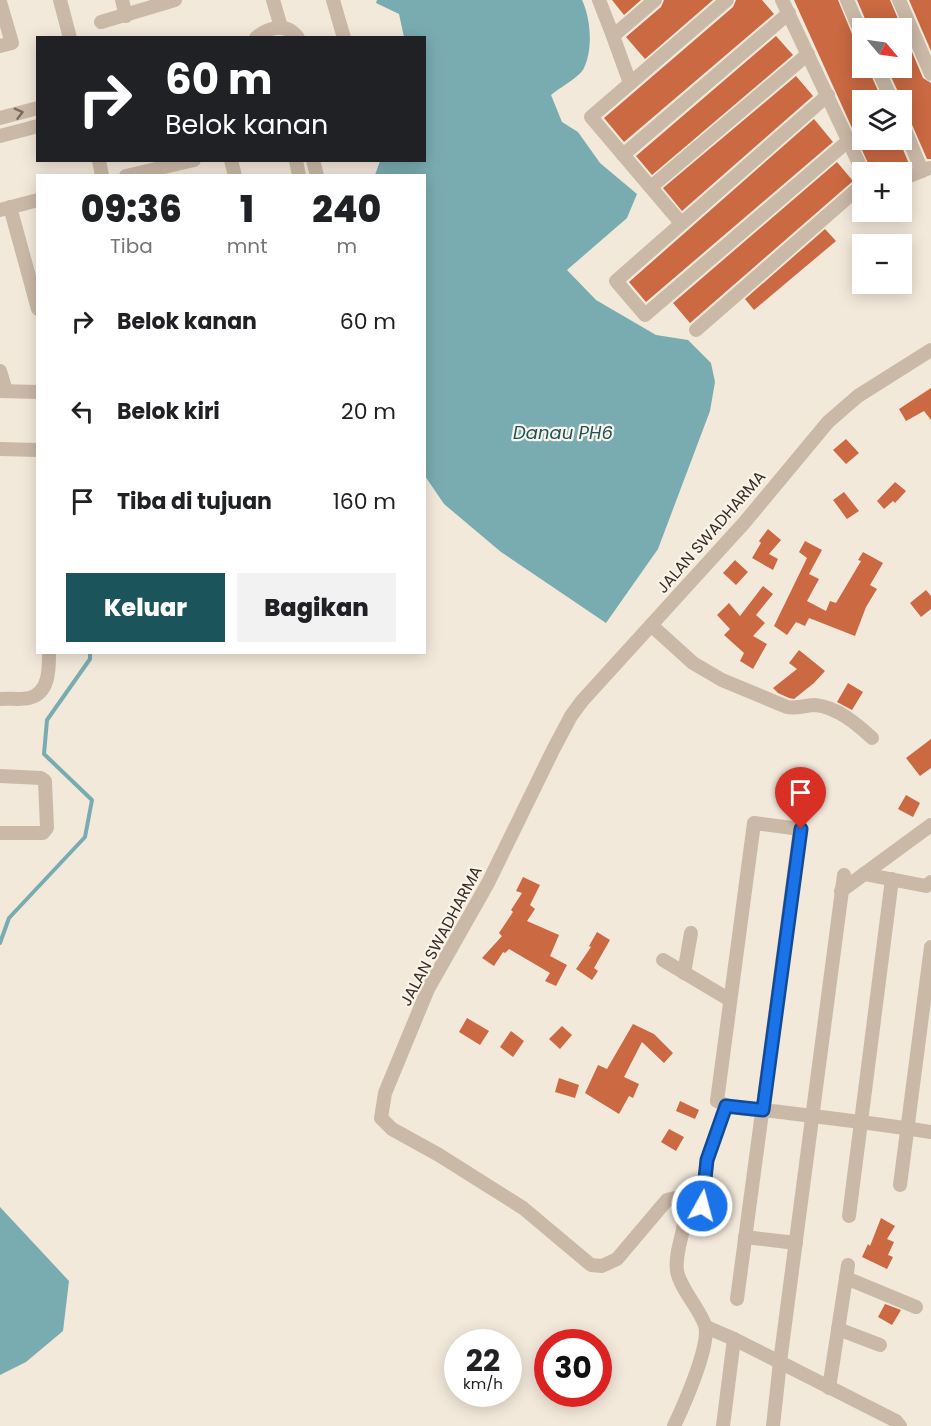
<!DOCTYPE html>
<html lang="id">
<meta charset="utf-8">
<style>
:root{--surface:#fff;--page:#f2f2f2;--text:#202124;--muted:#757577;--accent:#1c545b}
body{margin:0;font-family:Poppins,sans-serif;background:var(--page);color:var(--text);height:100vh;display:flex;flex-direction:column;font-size:22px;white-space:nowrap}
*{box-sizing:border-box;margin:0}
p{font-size:20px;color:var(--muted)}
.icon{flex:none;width:33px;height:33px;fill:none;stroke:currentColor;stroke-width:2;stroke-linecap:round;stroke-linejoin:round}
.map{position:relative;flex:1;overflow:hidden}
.details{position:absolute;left:36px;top:174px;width:390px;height:480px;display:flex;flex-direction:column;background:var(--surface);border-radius:0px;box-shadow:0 3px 15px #0003}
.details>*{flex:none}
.banner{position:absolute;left:36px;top:36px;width:390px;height:126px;border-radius:0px;box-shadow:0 3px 15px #0003;background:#202124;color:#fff;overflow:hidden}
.needle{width:39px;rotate:119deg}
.buttons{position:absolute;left:852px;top:18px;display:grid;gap:12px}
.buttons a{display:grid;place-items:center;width:60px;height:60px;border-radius:0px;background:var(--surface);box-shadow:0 3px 15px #0003;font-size:30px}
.speed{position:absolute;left:444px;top:1329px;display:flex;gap:12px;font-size:30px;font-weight:700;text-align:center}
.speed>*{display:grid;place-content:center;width:78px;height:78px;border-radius:50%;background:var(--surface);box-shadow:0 3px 15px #0003;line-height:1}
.speed small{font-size:15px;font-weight:400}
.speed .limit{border:9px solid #d22;background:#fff;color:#111}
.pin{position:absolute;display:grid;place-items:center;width:51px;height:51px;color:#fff;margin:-62px -26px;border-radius:50% 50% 50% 0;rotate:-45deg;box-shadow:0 0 6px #0007}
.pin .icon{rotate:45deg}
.me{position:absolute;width:66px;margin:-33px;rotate:7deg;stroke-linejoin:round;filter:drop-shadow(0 0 4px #0008)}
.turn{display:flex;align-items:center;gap:21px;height:126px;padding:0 30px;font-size:27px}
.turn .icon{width:78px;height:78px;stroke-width:2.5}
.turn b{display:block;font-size:42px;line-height:51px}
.eta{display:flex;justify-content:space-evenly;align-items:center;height:102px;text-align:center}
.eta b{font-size:36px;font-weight:800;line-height:42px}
.action{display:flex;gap:12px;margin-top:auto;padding:12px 30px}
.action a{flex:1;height:69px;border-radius:0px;background:var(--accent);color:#fff;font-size:24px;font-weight:800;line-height:69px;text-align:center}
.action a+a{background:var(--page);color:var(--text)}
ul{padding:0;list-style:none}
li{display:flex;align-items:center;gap:18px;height:90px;padding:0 30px}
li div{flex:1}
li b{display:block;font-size:22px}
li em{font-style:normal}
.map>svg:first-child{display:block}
</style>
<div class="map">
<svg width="931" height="1426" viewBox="0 0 931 1426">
<rect width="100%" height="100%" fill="#f3e9db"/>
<g fill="#79acb1">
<path d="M377,0h205c9,19 11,49 2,68 -4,9 -25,20 -33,27l11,27 16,10 22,31 37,31 -10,24 -60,52 29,30 60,35 32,5 23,23 4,19 -5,29 -52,138 -52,74 -105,-71 -57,-48 -19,-28 -1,-300 -49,-1 5,-14 44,-1v-122l-20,-1 -5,-23 -23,-11z"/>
<path d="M0,1207l69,74 -6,50 -37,31 -26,13z"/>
</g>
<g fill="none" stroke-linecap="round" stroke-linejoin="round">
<path stroke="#79acb1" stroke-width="4" d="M0,943l9,-25 76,-81 7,-37 -48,-46 3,-34 43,-61v-7"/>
</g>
<g fill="#ca6942">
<path d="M612,0h29l-17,15z"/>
<path d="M664,0h49l-68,59 -19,-22 35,-30z"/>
<path d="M736,0h26l12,14 -150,128 -20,-24 129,-111z"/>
<path d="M794,0h44l24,58v10h6l14,32h-20v40h37l11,26 -14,6h-24z"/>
<path d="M857,0h33l33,78 8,5v76h-4l-17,-39 -7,-6 -3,-18 -13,-28h15v-40h-33z"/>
<path d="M909,0h22v51z"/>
<path d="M776,36l17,19 -141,120 -16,-19z"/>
<path d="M796,76l17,20 -131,115 -19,-23z"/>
<path d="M814,119l19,23 -187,160 -17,-20z"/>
<path d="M837,162l16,19 -163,142 -17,-20z"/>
<path d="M825,229l11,12 -82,69 -9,-11z"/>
<path d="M931,388v32l-7,-9 -18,10 -7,-12z"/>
<path d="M846,439l13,14 -13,11 -13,-14z"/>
<path d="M895,482l11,9 -11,12 -2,-2 -9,8 -7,-8z"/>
<path d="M844,492l15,19 -12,8 -14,-19z"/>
<path d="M768,529l13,11 -12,14 9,5 -5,11 -21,-12 9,-15 -2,-2z"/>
<path d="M805,541l17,9 -13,24 10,5 -12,22 19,10 4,-10 6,2 25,-42 -3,-1 5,-8 20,11 -13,22 7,4 -11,18 -11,29 -46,-18 -4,8 -9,-4 -9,13 -13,-9 33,-68 -8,-6z"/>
<path d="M735,560l13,12 -12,13 -13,-12z"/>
<path d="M763,586l10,8 -17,21 9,8 -12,13 14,8 -14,25 -13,-8 4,-8 -20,-18 6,-6 -13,-14 12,-12 11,13z"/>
<path d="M926,590l5,6v13l-10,8 -11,-14z"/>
<path d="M799,650l26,21 -11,12 -20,16 -5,-1 -11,-5 -5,-5 24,-19 -8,-6z"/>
<path d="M848,683l15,9 -11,18 -15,-8z"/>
<path d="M931,739v29l-11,8 -14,-18z"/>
<path d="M906,795l14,8 -7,14 -15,-8z"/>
<path d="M523,877l17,8 -10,20 5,4 -8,12 32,14 -9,21 17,9 -11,21 -11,-5 5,-8 -41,-24 -4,4 -2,-1 -9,14 -12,-8 20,-22 -3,-3 14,-21 -2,-2 11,-17 -6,-2z"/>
<path d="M597,932l13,8 -16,28 4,3 -6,9 -16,-11 15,-22 -2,-1z"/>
<path d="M467,1018l22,13 -9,14 -21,-13z"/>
<path d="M633,1024l21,10 19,19 -9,10 -22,-21 -18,35 15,7 -6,14 -4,-2 -10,18 -34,-21 13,-28 9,4z"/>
<path d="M562,1026l10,9 -12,14 -11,-10z"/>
<path d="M511,1031l13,10 -11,16 -13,-10z"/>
<path d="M559,1078l20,7 -4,13 -20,-6z"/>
<path d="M680,1101l19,9 -4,9 -19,-8z"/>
<path d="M669,1129l15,8 -8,14 -15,-9z"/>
<path d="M881,1218l14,8 -8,13 7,3 -6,13 5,2 -6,12 -25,-12 6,-13 2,2z"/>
<path d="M885,1304l16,6 -9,15 -14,-8z"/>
</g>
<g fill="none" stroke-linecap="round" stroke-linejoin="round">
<g stroke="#cbb9a7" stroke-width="14">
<path d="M60,0l10,38"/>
<path d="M122,0l4,16"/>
<path d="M273,0l8,27"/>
<path d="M333,0l11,38"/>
<path d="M599,0l14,36"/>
<path d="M782,0l81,172"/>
<path d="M847,0l15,35"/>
<path d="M899,0l32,74"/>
<path d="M0,2l12,41 -12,3"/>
<path d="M101,22l74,-22"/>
<path d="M256,38c12,-11 31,-16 42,0"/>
<path d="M877,68l15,32"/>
<path d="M630,83l-17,-47 42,-36"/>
<path d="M828,95l-212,186 29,34 203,-174"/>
<path d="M0,118l38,-10"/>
<path d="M902,123l20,48"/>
<path d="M0,136l38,-10"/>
<path d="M623,155l166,-142"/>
<path d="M99,160l3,16"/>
<path d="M231,160l4,16"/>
<path d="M296,160l3,16"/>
<path d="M313,160l4,16"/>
<path d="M126,176l68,-16"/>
<path d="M902,179l27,-11"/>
<path d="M651,187l157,-133"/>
<path d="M10,207l28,102"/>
<path d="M0,210l38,-10"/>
<path d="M681,223l-90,-106 136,-117"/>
<path d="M696,330l166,-145"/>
<path d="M0,371l6,20"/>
<path d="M0,391l38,1"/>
<path d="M0,449l38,1"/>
<path d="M651,625l42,38 29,17 65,27c10,2 19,-2 28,-2 22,2 42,19 57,33"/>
<path d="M0,699c9,-1 20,1 29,-1 21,-5 20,-30 20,-46"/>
<path d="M0,776l41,2 4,3 2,47 -4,5h-43"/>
<path d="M864,874l62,12 5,-4"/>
<path d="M841,891l90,-66"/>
<path d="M663,960l67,40"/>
<path d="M684,973l7,-40"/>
<path d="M900,1185l31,-238"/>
<path d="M702,1206l5,-47 19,-53"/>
<path d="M849,1216l43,-337"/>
<path d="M745,1237l51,6"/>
<path d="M846,1278l70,29"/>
<path d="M737,1299l63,-470 -46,-6 -37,278c18,10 43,8 63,11 50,6 101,12 151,20"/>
<path d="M706,1327l28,12 162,82 4,5"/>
<path d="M838,1329l42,16"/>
<path d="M829,1388l19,-123"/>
<path d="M674,1426c9,-19 37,-81 31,-101 -6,-17 -25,-37 -28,-54 -3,-23 12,-45 7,-68l-9,-5 -8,2 -50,59 -15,7 -11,-1 -68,-57 -84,-53 -47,-26 -11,-11 4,-25 43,-104 60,-106 65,-133 18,-34 11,-15 162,-178 84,-101 30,-26 73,-46"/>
<path d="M723,1426l11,-87"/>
<path d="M773,1426l7,-64 64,-487"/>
</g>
</g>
<defs><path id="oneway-chevron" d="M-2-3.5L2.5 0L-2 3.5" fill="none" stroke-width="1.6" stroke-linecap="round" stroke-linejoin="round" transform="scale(1.5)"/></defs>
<use stroke="#7a6c61" href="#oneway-chevron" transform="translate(19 113) rotate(-15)"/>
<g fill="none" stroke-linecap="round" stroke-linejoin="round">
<defs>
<path id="route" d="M702,1206l5,-46 19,-54 37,4 38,-281"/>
</defs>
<use href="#route" stroke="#114b97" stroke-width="15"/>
<use href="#route" stroke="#1a73e8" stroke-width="10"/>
</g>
<g text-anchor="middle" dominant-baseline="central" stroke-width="4.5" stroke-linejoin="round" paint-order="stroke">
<g font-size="16" fill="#372d28" stroke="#faf3e8">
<text transform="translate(711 532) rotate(-49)">JALAN SWADHARMA</text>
<text transform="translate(441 936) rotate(-62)">JALAN SWADHARMA</text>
</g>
<g font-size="18" font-style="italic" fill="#1c545b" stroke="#faf3e8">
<text x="563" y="432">Danau PH6</text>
</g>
</g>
</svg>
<div class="buttons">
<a><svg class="needle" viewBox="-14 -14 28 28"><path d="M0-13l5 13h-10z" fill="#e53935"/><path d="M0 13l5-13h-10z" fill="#757577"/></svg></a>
<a><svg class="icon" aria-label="layers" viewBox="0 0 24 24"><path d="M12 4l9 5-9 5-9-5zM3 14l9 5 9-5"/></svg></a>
<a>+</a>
<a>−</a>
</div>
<div class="speed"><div>22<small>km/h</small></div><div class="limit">30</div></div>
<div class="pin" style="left:801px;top:829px;background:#d93025"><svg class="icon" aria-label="arrive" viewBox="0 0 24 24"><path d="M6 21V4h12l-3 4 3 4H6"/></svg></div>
<svg class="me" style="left:702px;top:1206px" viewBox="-20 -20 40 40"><circle r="17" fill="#1a73e8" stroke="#fff" stroke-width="3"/><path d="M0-11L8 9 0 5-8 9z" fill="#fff"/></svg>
<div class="banner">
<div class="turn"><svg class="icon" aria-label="right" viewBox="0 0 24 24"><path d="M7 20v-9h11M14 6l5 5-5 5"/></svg><div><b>60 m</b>Belok kanan</div></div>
</div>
<section class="details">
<div class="eta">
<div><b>09:36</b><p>Tiba</p></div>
<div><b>1</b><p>mnt</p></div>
<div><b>240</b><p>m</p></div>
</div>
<ul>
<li><svg class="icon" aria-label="right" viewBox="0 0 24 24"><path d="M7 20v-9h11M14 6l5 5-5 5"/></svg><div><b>Belok kanan</b></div><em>60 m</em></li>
<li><svg class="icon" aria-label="left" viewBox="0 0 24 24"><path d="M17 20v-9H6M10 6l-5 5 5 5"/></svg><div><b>Belok kiri</b></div><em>20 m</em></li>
<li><svg class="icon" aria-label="arrive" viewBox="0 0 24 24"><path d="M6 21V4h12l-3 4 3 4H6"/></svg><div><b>Tiba di tujuan</b></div><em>160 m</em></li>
</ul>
<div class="action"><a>Keluar</a><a>Bagikan</a></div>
</section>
</div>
